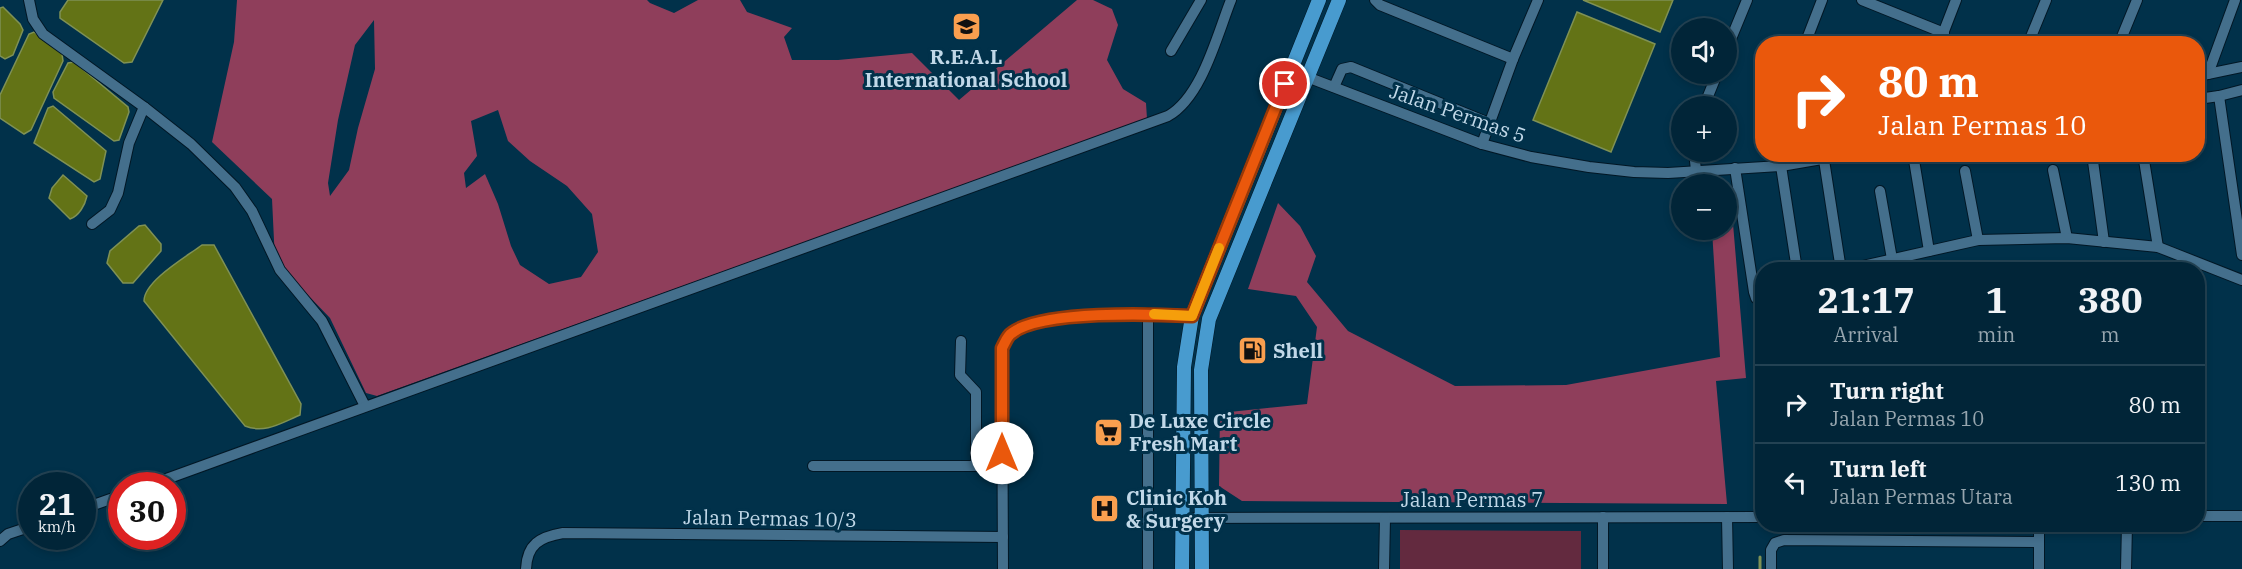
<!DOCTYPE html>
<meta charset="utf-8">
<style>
:root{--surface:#012538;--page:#0b2d40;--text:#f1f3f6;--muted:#96a5ae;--line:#234253}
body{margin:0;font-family:"IBM Plex Serif",serif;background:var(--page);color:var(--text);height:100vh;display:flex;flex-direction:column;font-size:22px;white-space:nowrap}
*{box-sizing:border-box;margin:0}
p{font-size:20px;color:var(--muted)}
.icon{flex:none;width:33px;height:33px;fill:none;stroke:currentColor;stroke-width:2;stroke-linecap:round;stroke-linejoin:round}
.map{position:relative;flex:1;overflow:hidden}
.panel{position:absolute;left:1755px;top:262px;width:450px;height:270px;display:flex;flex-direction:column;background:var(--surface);border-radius:24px;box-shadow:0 3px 9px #0003,0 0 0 2px var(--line)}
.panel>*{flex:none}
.guide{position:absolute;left:1755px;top:36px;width:450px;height:126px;border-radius:24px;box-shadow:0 3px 9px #0003,0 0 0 2px var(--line);background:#ea580c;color:#fff;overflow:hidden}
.fabs{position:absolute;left:1671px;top:18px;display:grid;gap:12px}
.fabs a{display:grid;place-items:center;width:66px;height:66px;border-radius:50%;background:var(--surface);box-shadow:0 3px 9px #0003,0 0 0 2px var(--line);font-size:30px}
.speed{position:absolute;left:18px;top:472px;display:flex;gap:12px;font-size:30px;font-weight:700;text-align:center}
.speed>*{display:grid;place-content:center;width:78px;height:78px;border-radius:50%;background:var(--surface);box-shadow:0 3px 9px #0003,0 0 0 2px var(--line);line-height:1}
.speed small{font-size:15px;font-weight:400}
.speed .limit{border:9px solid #d22;background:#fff;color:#111}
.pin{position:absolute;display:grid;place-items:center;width:51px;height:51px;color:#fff;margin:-26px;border:3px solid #fff;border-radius:50%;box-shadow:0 2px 6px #0007}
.me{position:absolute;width:66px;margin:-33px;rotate:0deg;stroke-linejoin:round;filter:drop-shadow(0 0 4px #0008)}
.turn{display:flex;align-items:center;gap:21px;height:126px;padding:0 24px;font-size:27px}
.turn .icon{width:78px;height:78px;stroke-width:2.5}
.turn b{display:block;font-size:42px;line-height:51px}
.eta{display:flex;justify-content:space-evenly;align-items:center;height:102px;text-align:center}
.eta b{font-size:36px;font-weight:700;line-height:42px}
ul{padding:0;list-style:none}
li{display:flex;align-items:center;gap:18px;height:78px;padding:0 24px;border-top:2px solid var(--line)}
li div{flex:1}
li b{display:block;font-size:22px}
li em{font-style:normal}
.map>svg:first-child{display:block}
</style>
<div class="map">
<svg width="2242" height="569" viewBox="0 0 2242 569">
<rect width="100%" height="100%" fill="#01314a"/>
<path fill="#632a3f" d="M1400,530l181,1v38h-181z"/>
<g fill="#8f3e5b" fill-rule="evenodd">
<path d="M237,0h410l3,3 24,10 24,-13h42l7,12 45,16 -8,9 8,23h46l74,-7 47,47 118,-100h16l19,9 6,16 -11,35 16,29 23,14 1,16 -770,277 -11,-3 -36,-75 -55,-57 -3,-62 -60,-57 22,-100zM374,20l1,49 -17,59 -9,42 -19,26 -2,-13 10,-63 17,-75zM498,110l10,31 22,20 37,25 25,28 6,38 -17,25 -32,7 -29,-19 -9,-19 -13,-42 -13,-30 -19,14 -2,-15 13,-17 -6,-35z"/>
<path d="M1727,188h3l16,190 -30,3 11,123 -485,-3 -23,-15 1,-73 87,-9 10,-77 -21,-31 -48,-7 30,-86 22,23 16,30 -9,26 41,49 107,55 111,-1 154,-28 -8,-127h14z"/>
</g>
<g fill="#637316" stroke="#7f9155" stroke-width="1.5">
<path d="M68,0h95l-31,62 -8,1 -64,-45v-6z"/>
<path d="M1583,0h90l-13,32z"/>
<path d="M3,7l17,17 3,6 -10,25 -8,4 -5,-3v-48z"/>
<path d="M1577,12l78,32 -44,108 -78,-32z"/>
<path d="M34,32l28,22 1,7 -32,69 -7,4 -24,-16v-23l29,-61z"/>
<path d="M74,62l54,45 1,5 -10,28 -5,1 -60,-43 -1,-6 15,-29z"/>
<path d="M53,106l53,45 -6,28 -6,3 -60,-39 14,-35z"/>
<path d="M63,175l24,21c-2,9 -8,20 -17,23l-21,-21 3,-10z"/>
<path d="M145,225l16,19v7l-28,32h-10l-16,-20 3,-12 29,-25z"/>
<path d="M202,245h12l87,159 -1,11c-19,8 -35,19 -55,11l-101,-125c0,-20 42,-44 58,-56z"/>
</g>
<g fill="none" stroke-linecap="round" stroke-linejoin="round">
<path stroke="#7f9155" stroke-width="3" d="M1760,569v-12"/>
<defs>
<g id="minor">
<path d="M29,0l4,19 10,15 101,73 47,37 44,43 17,24 28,59 42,51 43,85"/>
<path d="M1375,0l5,5 133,54"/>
<path d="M1862,0l82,33"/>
<path d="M1805,44l17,-44"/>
<path d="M1939,44l17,-44"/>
<path d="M2028,44l18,-44"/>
<path d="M2119,44l18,-44"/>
<path d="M1171,51l30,-51"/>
<path d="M1726,51l21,-51"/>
<path d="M2208,74l27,-74"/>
<path d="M2198,76l44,-9"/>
<path d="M1307,77l175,67 49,13 58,10 45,5 34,1 113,-7 70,-12"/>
<path d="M1334,87l8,-18 9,-2 138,56"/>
<path d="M2219,96l23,159"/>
<path d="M2198,99l21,-3 23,-6"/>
<path d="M1704,106l13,-32"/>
<path d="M1482,144l31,-85 25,-59"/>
<path d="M1694,152l2,18"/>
<path d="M1913,154l16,97"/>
<path d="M2092,154l12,88"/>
<path d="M2143,154l15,93"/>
<path d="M1824,160l17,110"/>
<path d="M1781,166l16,104"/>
<path d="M1735,168l19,124 2,6h6"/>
<path d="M2053,170l14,68"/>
<path d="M1965,171l13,69"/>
<path d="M1880,191l12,68"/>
<path d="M92,224l18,-14 8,-17 11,-50 15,-36"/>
<path d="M1845,270l133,-30 89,-2 91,9 84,33"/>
<path d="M1148,313v256"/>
<path d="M961,341l-1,34 16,17v74"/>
<path d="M813,466h189"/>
<path d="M147,486l1021,-370c34,-19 49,-81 63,-116"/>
<path d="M82,509l40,-14"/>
<path d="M2198,516h44"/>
<path d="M1727,517l1,52"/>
<path d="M1182,518l580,-1"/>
<path d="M2039,525v44"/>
<path d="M0,541l8,-7 24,-8"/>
<path d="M526,569c1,-25 14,-32 37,-36l440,4"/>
<path d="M1003,569l-1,-221c3,-5 5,-12 10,-15 29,-23 141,-20 180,-17"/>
<path d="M1384,569l1,-51"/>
<path d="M1603,569v-52"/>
<path d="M1771,569v-19l4,-7 9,-3 255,2"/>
<path d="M2126,569l1,-44"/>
</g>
<g id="major">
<path d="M1182,569l2,-202 8,-51 127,-316"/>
<path d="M1202,569l-1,-199 8,-51 130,-319"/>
</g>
</defs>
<use href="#minor" stroke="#021725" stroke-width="12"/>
<use href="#major" stroke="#021725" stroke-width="15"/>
<use href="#minor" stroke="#446f8c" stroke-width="10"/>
<use href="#major" stroke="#489bcf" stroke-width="14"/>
</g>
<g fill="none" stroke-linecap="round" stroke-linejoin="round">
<defs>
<path id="route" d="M1002,453v-105c3,-5 5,-12 10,-15 29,-23 141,-19 180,-17l93,-232"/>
</defs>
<use href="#route" stroke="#983908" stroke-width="15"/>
<use href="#route" stroke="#ea580c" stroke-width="10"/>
<path stroke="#f59e0b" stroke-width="10" d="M1154,314l38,2 27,-68"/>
</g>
<defs>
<symbol id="school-square" viewBox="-11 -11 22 22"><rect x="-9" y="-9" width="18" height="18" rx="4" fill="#fa9f4f" stroke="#01314a"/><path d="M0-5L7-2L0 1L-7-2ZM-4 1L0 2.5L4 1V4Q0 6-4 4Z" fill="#111"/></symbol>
<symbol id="fuel-square" viewBox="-11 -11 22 22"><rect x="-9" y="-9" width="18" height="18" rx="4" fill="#fa9f4f" stroke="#01314a"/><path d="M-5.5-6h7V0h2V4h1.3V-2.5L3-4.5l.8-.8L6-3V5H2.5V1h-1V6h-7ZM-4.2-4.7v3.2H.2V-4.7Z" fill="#111"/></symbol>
<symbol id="supermarket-square" viewBox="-11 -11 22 22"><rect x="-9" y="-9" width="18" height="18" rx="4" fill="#fa9f4f" stroke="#01314a"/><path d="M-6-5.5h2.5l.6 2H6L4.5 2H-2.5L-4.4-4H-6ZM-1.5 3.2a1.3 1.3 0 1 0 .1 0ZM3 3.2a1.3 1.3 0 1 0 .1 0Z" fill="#111"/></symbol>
<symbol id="hospital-square" viewBox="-11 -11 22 22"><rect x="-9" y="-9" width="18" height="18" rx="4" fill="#fa9f4f" stroke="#01314a"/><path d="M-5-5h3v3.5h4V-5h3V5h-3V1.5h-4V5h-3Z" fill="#111"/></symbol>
</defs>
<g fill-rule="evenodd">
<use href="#school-square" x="950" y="10" width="33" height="33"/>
<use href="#fuel-square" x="1236" y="334" width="33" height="33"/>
<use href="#supermarket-square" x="1092" y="416" width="33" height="33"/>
<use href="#hospital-square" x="1088" y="492" width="33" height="33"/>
</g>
<g text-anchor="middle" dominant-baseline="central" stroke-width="6" stroke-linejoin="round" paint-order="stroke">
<g font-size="20" font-weight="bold" fill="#c1d8e8" stroke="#01314a" text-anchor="start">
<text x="966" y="56" text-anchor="middle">R.E.A.L<tspan x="966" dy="23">International School</tspan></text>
<text x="1273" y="350">Shell</text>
<text x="1129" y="420">De Luxe Circle<tspan x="1129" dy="23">Fresh Mart</tspan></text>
<text x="1126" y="497">Clinic Koh<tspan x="1126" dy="23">&amp; Surgery</tspan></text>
</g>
<g font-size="20" fill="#c1d8e8" stroke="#01314a">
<text transform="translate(1458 113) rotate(19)">Jalan Permas 5</text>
<text x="1472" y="499">Jalan Permas 7</text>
<text transform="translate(770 518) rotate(1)">Jalan Permas 10/3</text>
</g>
</g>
</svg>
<div class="fabs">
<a><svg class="icon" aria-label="sound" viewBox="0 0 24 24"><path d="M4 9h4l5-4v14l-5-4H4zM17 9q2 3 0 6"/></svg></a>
<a>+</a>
<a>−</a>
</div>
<div class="speed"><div>21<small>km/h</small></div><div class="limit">30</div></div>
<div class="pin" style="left:1285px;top:84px;background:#d93025"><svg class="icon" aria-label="arrive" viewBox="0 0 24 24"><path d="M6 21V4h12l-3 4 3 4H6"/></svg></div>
<svg class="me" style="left:1002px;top:453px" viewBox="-20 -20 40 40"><circle r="19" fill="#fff"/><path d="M0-13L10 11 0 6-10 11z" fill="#ea580c"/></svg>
<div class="guide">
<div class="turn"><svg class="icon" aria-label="right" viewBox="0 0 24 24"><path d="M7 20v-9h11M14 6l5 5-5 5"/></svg><div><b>80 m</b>Jalan Permas 10</div></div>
</div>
<section class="panel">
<div class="eta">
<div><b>21:17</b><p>Arrival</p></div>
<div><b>1</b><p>min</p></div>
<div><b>380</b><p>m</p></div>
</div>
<ul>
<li><svg class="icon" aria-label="right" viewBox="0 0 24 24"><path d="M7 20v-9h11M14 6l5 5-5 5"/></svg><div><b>Turn right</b><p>Jalan Permas 10</p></div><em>80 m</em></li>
<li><svg class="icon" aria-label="left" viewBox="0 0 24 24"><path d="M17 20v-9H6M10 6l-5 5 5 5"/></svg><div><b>Turn left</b><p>Jalan Permas Utara</p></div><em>130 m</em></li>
</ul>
</section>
</div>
